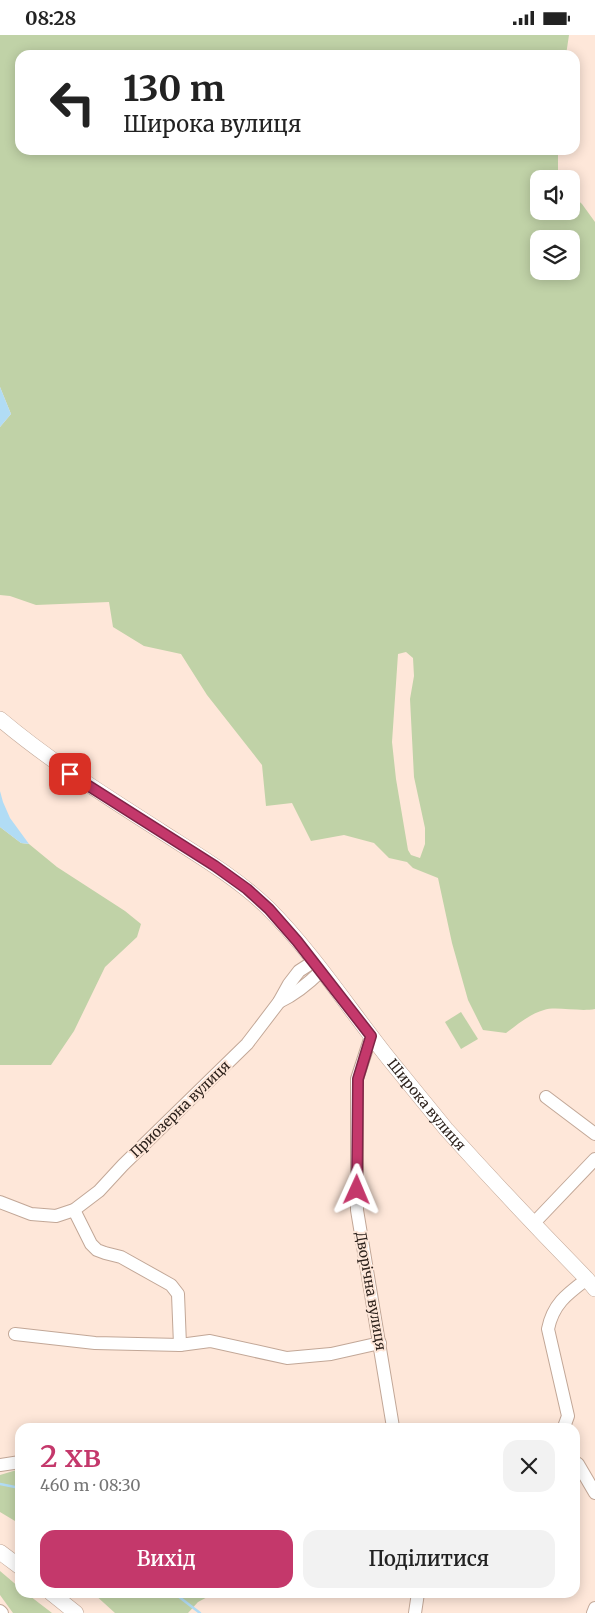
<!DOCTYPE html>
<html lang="uk">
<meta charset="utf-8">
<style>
:root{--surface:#fff;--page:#f2f2f2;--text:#222;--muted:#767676;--accent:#c4386b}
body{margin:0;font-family:Merriweather,serif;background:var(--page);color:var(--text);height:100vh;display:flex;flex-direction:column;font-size:19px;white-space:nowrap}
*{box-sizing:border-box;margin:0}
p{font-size:16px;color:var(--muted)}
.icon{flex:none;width:28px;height:28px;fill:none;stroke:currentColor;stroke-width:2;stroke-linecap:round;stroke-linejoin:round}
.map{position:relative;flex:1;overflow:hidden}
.panel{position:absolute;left:15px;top:1388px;width:565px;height:175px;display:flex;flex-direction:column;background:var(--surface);border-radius:15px;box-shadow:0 2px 12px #0003}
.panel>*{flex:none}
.banner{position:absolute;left:15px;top:15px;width:565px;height:105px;border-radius:15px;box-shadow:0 2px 12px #0003;background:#fff;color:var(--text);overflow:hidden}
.buttons{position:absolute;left:530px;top:135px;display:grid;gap:10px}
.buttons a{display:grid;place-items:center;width:50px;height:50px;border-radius:10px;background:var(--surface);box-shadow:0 2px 12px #0003;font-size:25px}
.pin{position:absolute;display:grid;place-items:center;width:42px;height:42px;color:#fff;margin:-21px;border-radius:10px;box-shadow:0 2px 8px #0006}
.me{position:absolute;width:55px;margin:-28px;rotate:1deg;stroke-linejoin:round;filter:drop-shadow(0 0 4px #0008)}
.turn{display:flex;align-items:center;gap:18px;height:105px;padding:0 25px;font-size:22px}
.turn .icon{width:65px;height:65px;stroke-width:2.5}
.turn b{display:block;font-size:35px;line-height:42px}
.round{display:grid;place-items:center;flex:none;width:52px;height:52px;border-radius:15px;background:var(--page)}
.head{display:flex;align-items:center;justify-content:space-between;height:85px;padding:0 25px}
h1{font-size:30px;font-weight:600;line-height:38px;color:var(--accent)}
.cta{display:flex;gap:10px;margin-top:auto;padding:10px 25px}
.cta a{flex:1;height:58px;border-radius:15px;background:var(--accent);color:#fff;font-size:20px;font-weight:600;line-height:58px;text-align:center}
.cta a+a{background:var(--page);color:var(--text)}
.status{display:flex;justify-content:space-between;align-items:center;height:35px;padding:0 25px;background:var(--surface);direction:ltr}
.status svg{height:14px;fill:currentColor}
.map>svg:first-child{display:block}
</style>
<div class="status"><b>08:28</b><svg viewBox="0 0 49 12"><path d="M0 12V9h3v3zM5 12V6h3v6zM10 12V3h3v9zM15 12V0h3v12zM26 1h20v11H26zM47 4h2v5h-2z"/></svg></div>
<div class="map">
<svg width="595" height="1578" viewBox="0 0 595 1578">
<rect width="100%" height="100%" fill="#fee7d9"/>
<g fill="#c0d2a7" fill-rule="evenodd">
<path d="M0,0h569l-3,20h-546v95h538v29h-19v32h32v-17l11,10 13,18v787c-16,3 -40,-3 -51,1 -14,4 -26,14 -38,23l-23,-3 -15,-30 -16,-57 -14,-65 -25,-10 -6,-6 -18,-4 -15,-15 -30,-8 -33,6 -19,-38 -26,3 -4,-41 -55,-70 -26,-41 -37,-8 -31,-19 -4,-25 -73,3 -26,-9 -10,-1v-168l11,-13 -11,-27zM539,204h32v32h-32zM406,617l7,6 1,18 -4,23 4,78 11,51v16l-5,14 -9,-3 -3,-5 -12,-71 -4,-37 6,-88z"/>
<path d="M0,792l21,16 8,1 28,23 68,44 16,13 -4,13 -32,30 -31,64 -23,34h-51z"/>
<path d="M461,977l17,27 -17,10 -16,-27z"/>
<path d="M20,1434v55l-20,-12v-37z"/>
<path d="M0,1536l20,17v5h6l26,20h-39l-13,-18z"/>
<path d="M93,1558h122l-17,9 -10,11h-73z"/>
</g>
<g fill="#b1dcf5">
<path d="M0,352l11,27 -11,13z"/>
<path d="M0,756l3,11 7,16 19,26 -8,-1 -21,-16z"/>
</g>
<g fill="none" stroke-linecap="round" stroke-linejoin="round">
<g stroke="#b1dcf5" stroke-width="2.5">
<path d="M0,1449l20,4"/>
<path d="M174,1558l26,20"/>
</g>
<defs>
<g id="minor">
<path d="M279,967c17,-8 29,-18 42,-31"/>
<path d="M371,1001l-14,43v131l36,217"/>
<path d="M546,1062l49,37"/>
<path d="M0,1167l31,12 25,2 18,-6 25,-19 24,-26 124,-121 32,-42 10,-18 10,-13 14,-9"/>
<path d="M74,1175l17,34 6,6 8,3 16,4 50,28 7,9 2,51"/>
<path d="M533,1189l62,-65"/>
<path d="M15,1299l80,9 85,2 30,-4 77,17 44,-4 49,-11"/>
<path d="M564,1392l4,-11 -20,-87c5,-25 19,-35 39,-50"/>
<path d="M575,1427l3,2 17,29"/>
<path d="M0,1430l20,-3"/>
<path d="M0,1576l2,2"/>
<path d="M415,1578l3,-20"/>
<path d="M593,1578l2,-5"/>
</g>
<g id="major">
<path id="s1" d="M0,684c51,43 106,77 162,113 36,23 75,46 106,76 45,45 81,101 121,151 19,23 38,47 57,70 46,51 93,101 141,150l8,10"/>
<path d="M0,1517l20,15"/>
<path d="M51,1558l25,20"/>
</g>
</defs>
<use href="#minor" stroke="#c2a797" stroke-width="14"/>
<use href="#major" stroke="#c2a797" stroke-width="16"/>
<use href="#minor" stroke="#fff" stroke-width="12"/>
<use href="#major" stroke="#fff" stroke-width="15"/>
</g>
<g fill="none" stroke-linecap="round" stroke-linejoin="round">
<defs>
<path id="route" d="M70,739l145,92 32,23 22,20 28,32 74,95 -13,43 -1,111"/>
</defs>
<use href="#route" stroke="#7f2446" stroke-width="12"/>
<use href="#route" stroke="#c4386b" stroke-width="9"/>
</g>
<g text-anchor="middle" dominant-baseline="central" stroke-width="4" stroke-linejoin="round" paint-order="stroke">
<g font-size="14" fill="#2d221c" stroke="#fee7d9">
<text stroke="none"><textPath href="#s1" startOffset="581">Широка вулиця</textPath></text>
<text transform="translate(180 1074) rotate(-44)">Приозерна вулиця</text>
<text transform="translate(371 1256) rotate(80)">Дворічна вулиця</text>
</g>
</g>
</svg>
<div class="buttons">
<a><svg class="icon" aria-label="sound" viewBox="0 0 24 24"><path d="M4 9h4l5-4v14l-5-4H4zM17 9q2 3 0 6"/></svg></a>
<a><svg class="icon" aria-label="layers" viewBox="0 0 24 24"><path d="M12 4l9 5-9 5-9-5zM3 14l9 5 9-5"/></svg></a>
</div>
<div class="pin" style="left:70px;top:739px;background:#d93025"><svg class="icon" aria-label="arrive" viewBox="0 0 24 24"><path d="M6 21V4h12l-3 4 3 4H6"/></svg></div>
<svg class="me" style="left:357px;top:1155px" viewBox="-20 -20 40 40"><path d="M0-17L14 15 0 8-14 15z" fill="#c4386b" stroke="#fff" stroke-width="4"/></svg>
<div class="banner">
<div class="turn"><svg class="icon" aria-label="left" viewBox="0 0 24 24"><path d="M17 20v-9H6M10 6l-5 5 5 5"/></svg><div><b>130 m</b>Широка вулиця</div></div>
</div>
<section class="panel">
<div class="head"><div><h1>2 хв</h1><p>460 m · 08:30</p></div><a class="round"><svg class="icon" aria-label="close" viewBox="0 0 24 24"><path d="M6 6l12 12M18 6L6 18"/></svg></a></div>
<div class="cta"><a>Вихід</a><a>Поділитися</a></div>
</section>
</div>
